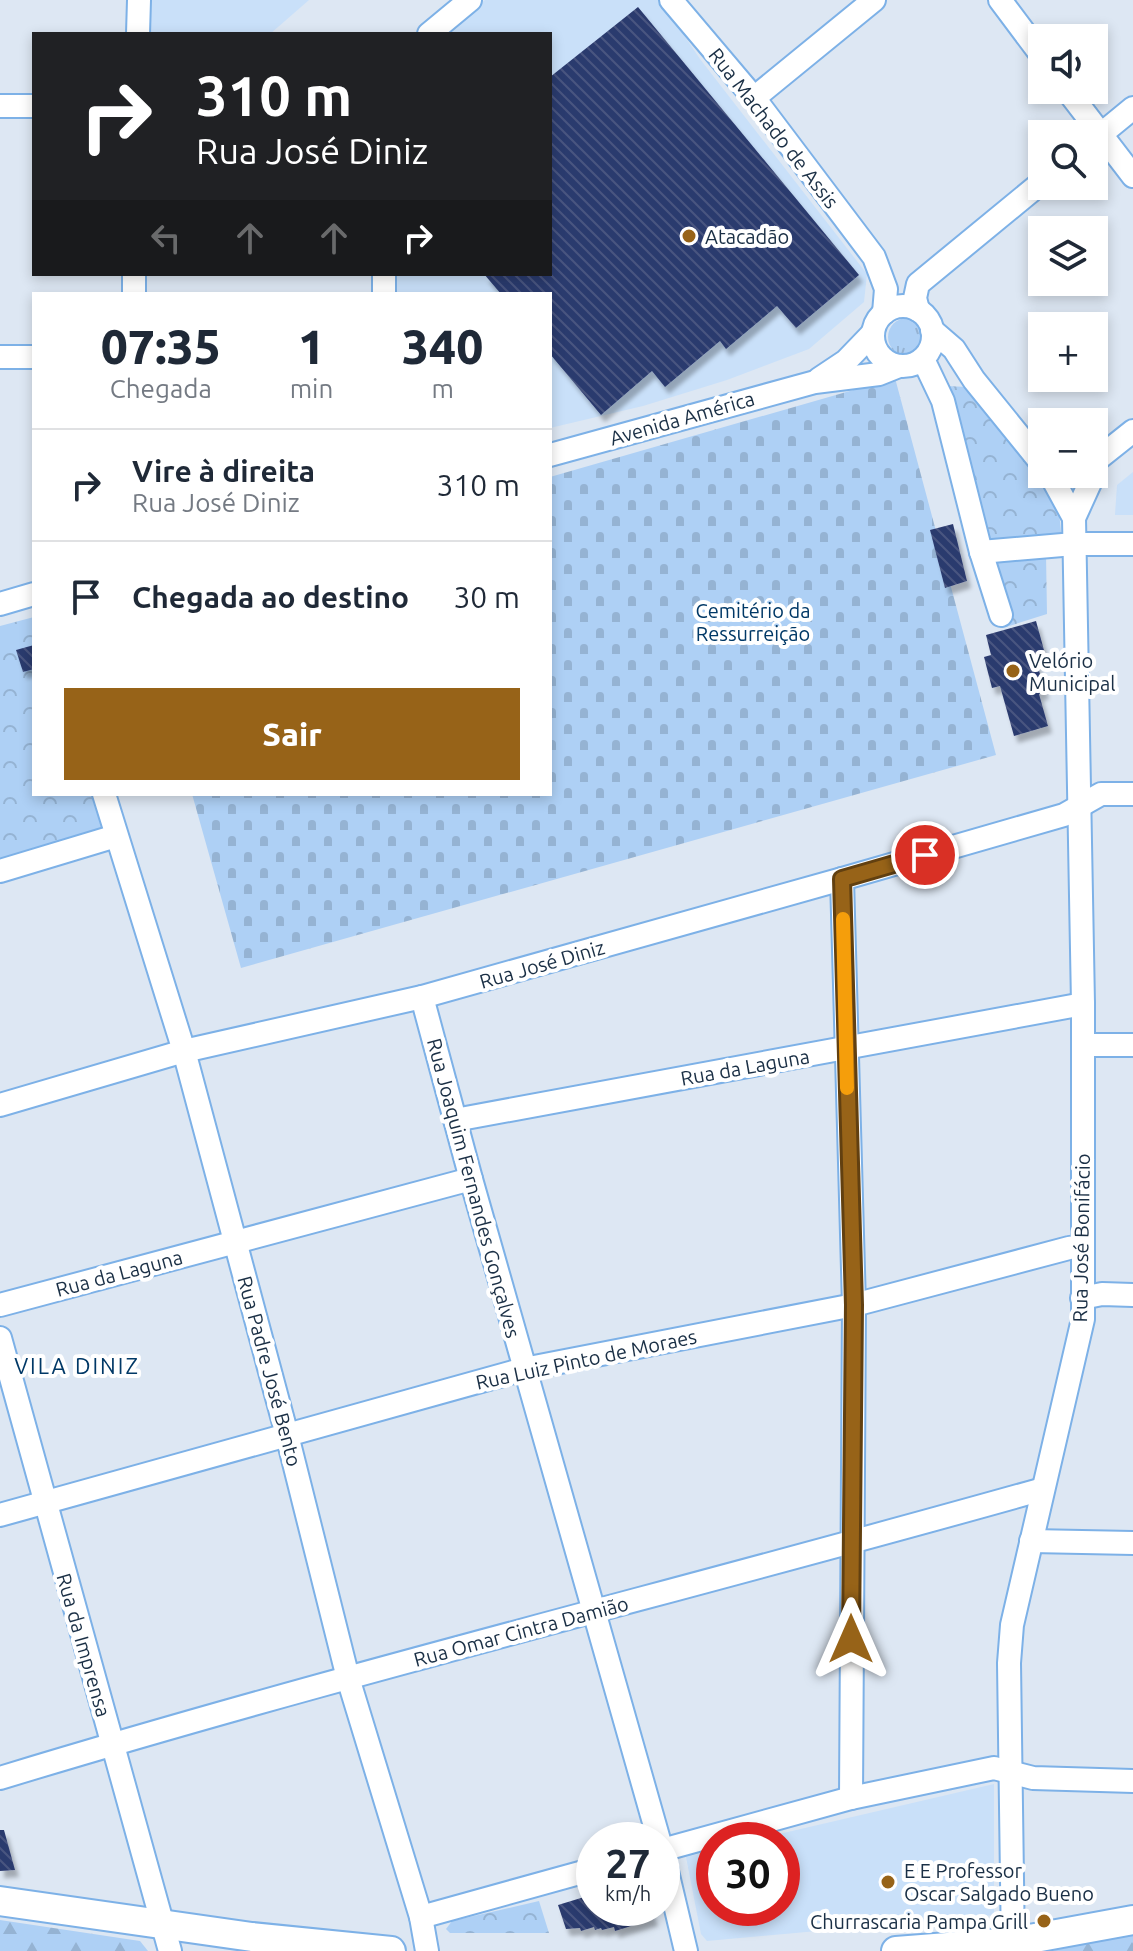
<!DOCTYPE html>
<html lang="pt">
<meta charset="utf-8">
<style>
:root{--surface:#fff;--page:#f6f6f7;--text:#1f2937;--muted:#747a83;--line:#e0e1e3;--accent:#976318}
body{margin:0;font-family:Ubuntu,sans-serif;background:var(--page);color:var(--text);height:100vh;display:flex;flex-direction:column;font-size:30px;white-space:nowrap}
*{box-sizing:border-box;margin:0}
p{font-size:26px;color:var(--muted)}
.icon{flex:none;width:44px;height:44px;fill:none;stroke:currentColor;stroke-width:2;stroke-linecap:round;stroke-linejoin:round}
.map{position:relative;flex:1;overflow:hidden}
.panel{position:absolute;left:32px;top:292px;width:520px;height:504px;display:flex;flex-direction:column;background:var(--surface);border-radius:0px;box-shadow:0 4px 12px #0003}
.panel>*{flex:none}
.banner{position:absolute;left:32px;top:32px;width:520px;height:244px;border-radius:0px;box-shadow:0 4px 12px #0003;background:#202124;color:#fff;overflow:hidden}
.tools{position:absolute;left:1028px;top:24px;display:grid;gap:16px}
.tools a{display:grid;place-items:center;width:80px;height:80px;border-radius:0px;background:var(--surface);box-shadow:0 4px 12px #0003;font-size:40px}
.speed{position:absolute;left:576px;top:1822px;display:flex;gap:16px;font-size:40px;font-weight:700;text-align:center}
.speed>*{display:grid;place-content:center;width:104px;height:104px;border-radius:50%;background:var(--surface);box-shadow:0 4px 12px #0003;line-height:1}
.speed small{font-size:20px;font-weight:400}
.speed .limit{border:12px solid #d22;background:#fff;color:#111}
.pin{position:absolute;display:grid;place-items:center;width:68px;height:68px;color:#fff;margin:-34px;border:4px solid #fff;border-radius:50%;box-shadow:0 2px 8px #0007}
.me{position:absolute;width:88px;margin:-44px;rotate:0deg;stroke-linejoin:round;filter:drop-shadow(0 0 6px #0008)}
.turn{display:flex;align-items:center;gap:28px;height:168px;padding:0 32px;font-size:36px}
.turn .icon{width:104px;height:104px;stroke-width:2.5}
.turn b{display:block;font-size:56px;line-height:68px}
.lanes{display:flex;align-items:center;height:76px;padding:0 32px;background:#0003;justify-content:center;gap:40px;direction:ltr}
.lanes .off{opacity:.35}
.eta{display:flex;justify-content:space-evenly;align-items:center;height:136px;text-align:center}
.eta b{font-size:48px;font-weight:800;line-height:56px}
.button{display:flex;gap:16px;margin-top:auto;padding:16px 32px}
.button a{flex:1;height:92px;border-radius:0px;background:var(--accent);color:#fff;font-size:32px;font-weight:800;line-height:92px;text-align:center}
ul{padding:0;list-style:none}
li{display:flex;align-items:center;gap:24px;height:112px;padding:0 32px;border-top:2px solid var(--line)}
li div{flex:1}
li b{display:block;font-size:30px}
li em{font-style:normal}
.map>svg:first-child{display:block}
</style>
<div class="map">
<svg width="1133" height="1951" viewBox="0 0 1133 1951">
<defs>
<pattern id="grass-tufts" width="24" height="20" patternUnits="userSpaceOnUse" patternTransform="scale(2)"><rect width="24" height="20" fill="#aed0f5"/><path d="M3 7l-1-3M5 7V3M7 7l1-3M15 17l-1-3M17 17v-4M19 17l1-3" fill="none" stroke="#95b3d3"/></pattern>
<pattern id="forest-firs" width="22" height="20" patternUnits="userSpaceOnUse" patternTransform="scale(2)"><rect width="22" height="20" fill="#aed0f5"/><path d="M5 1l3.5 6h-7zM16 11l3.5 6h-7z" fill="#95b3d3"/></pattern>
<pattern id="cemetery-stones" width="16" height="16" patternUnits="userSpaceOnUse" patternTransform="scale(2)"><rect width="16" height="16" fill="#aed0f5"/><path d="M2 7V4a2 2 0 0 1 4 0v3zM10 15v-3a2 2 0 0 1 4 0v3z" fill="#95b3d3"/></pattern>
<pattern id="park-crowns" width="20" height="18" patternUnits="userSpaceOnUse" patternTransform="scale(2)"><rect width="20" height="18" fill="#aed0f5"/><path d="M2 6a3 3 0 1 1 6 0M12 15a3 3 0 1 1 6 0" fill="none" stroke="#95b3d3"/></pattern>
<pattern id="building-back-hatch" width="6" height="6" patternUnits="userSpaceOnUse" patternTransform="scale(2)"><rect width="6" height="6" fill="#2c3a6e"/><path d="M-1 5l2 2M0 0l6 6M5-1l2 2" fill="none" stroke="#485580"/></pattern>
<filter id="shadow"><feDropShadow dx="4" dy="7" stdDeviation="2" flood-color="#0004"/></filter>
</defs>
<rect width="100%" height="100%" fill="#dde7f3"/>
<g fill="#c9e0f9">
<path d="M143,0h166l-39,34h-128z"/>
<path d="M485,0h175l40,59 167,215 -3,28 -55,47 -82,31 -84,26 -93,22v-134h-154v-20h154v-240h-107z"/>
<path d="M1133,472v43h-18l2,-30z"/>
<path d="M994,1784v131l-287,26 -6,-7 -15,-77 28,-7v58h68v-68h-29z"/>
</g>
<circle fill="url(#grass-tufts)" cx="907" cy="337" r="19"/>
<g fill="url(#forest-firs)">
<path d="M0,1920l140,21 8,10h-148z"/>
<path d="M1133,1934v17h-82z"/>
</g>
<path fill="url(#cemetery-stones)" d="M895,378l101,377 -755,213 -49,-174h358v-317z"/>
<g fill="url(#park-crowns)">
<path d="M947,386l20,1 74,89 18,36 4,39 -17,3 1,60 -41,13 -21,-96z"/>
<path d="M34,617v177h62l10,39 -106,30v-237z"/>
<path d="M539,1901l10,32h-99l-4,-4 6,-8z"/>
</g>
<g fill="url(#building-back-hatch)" filter="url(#shadow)">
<path d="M638,7l221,268 -63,53 -19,-22 -51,43 -6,-8 -55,46 -13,-16 -51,44 -51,-61v-60h-49l-17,-20h66v-197z"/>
<path d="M953,524l14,57 -22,7 -15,-58z"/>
<path d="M1036,621l8,29 -10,3 11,39 -6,2 9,32 -34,10 -14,-50 -8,2 -8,-31 7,-2 -5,-20z"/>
<path d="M34,645v24l-11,3 -7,-22z"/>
<path d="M0,1830h4l11,40 -15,1z"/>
<path d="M594,1894v14h56l4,11 -39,12 -1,-4 -12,3 -1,-2 -6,2 -1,-3 -13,4 -1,-3 -14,1 -8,-24z"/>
</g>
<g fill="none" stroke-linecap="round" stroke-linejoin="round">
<defs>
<g id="minor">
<path d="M671,0l83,98 120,159 12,32 -2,24"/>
<path d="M1000,0l42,56"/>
<path d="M138,34l1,-34"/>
<path d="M429,34l41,-34"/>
<path d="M1067,90l66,86"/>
<path d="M754,98l120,-98"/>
<path d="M0,106h34"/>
<path d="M1094,140l39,-32"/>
<path d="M134,294v-20"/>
<path d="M384,294v-20"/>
<circle cx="903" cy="336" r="30"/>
<path d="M918,310l-3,-12 3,-14 124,-102"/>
<path d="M932,330l22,19 20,31 68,84"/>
<path d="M0,357h34"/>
<path d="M923,359l20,42 38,151 20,63"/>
<path d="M819,379l27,-18 27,-28"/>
<path d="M550,455l265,-73 64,-8 20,-8"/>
<path d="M1094,462l39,-31"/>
<path d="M1050,474l24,44"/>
<path d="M981,552l93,-8h59"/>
<path d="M0,604l34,-10"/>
<path d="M104,794l80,257 103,384 61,243 73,239 6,34"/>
<path d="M0,871l116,-35"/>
<path d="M842,879l12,426 -3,493"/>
<path d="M422,997l49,182 188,661"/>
<path d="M1083,1045h50"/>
<path d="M0,1105l184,-54 238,-54 420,-118 222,-64 37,-21h32"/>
<path d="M455,1120l628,-116"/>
<path d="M1082,1298l20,-4 31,1"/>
<path d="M0,1305l471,-126"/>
<path d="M0,1338l170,613"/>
<path d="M0,1515l524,-146 330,-64 215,-57 14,-2"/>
<path d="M1031,1541l102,2"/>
<path d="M0,1778c345,-105 696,-191 1043,-289"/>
<path d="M662,1850l189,-52 143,-30 39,10 100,3"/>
<path d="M662,1850l24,101"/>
<path d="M421,1917l173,-48"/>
<path d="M1013,1951l-4,-288 3,-38 71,-306v-315l-9,-486 20,-44"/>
</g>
<g id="major">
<path d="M0,1901l252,36 139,14"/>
<path d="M896,1951l117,-9 120,-22"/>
</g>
</defs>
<use href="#minor" stroke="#7db1e7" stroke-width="26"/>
<use href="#major" stroke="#7db1e7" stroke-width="32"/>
<use href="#minor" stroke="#fff" stroke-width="22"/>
<use href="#major" stroke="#fff" stroke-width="28"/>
</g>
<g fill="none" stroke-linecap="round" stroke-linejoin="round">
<defs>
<path id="route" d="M851,1639l3,-334 -12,-426 83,-24"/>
</defs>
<use href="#route" stroke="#624010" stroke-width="20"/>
<use href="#route" stroke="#976318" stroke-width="14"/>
<path stroke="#f59e0b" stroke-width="14" d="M843,919l4,169"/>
</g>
<g fill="#976318" stroke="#fff" stroke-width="3">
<circle cx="689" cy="236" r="8"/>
<circle cx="1013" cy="671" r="8"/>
<circle cx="888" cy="1882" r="8"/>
<circle cx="1044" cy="1921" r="8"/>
</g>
<g text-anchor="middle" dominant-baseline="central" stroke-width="8" stroke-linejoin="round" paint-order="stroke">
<g font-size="20" fill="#1a2f45" stroke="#fff">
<text transform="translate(774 128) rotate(52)">Rua Machado de Assis</text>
<text transform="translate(682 418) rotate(-16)">Avenida América</text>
<text transform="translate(542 964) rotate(-16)">Rua José Diniz</text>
<text transform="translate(745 1067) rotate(-10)">Rua da Laguna</text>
<text transform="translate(474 1188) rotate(75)">Rua Joaquim Fernandes Gonçalves</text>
<text transform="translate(1081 1238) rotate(-89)">Rua José Bonifácio</text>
<text transform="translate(119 1273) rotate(-15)">Rua da Laguna</text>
<text transform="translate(586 1359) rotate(-12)">Rua Luiz Pinto de Moraes</text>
<text transform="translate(270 1371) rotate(75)">Rua Padre José Bento</text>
<text transform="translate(521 1631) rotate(-15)">Rua Omar Cintra Damião</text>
<text transform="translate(84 1645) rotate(74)">Rua da Imprensa</text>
</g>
<g font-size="20" fill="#1a2f45" stroke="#fff" text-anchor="start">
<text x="705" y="236">Atacadão</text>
<text x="1029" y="660">Velório<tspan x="1029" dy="23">Municipal</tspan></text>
<text x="904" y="1870">E E Professor<tspan x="904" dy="23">Oscar Salgado Bueno</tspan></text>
<text x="1028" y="1921" text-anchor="end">Churrascaria Pampa Grill</text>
</g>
<g font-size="20" fill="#003866" stroke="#fff">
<text x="753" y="610">Cemitério da<tspan x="753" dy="23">Ressurreição</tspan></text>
</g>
<g font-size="22" letter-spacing="2" fill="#003866" stroke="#fff">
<text x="77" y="1365">VILA DINIZ</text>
</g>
</g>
</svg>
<div class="tools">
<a><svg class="icon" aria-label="sound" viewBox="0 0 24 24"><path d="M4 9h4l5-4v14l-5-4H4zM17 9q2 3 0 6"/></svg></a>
<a><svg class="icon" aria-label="search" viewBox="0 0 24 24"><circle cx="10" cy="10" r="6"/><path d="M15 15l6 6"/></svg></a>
<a><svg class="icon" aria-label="layers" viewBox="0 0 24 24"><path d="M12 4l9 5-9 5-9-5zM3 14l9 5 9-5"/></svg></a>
<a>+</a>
<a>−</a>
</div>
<div class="speed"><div>27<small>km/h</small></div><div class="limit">30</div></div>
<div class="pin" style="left:925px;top:855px;background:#d93025"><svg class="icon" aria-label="arrive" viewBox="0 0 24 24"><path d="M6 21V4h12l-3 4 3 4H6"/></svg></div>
<svg class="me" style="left:851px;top:1639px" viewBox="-20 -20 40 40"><path d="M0-17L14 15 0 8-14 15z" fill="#976318" stroke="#fff" stroke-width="4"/></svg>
<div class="banner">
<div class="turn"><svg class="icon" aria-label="right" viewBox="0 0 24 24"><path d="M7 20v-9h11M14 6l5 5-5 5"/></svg><div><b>310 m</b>Rua José Diniz</div></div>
<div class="lanes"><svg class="icon off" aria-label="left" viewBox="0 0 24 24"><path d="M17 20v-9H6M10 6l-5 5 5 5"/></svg><svg class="icon off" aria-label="ahead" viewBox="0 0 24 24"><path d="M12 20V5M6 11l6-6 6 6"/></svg><svg class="icon off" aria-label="ahead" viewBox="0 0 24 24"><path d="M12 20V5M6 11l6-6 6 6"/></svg><svg class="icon" aria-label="right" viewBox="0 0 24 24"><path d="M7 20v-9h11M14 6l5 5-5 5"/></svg></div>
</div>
<section class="panel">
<div class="eta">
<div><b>07:35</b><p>Chegada</p></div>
<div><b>1</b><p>min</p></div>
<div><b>340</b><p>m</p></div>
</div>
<ul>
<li><svg class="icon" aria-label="right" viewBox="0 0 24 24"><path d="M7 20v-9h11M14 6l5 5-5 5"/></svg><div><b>Vire à direita</b><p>Rua José Diniz</p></div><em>310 m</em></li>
<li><svg class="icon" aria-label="arrive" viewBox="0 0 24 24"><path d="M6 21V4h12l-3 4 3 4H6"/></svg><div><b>Chegada ao destino</b></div><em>30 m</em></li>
</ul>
<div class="button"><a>Sair</a></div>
</section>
</div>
